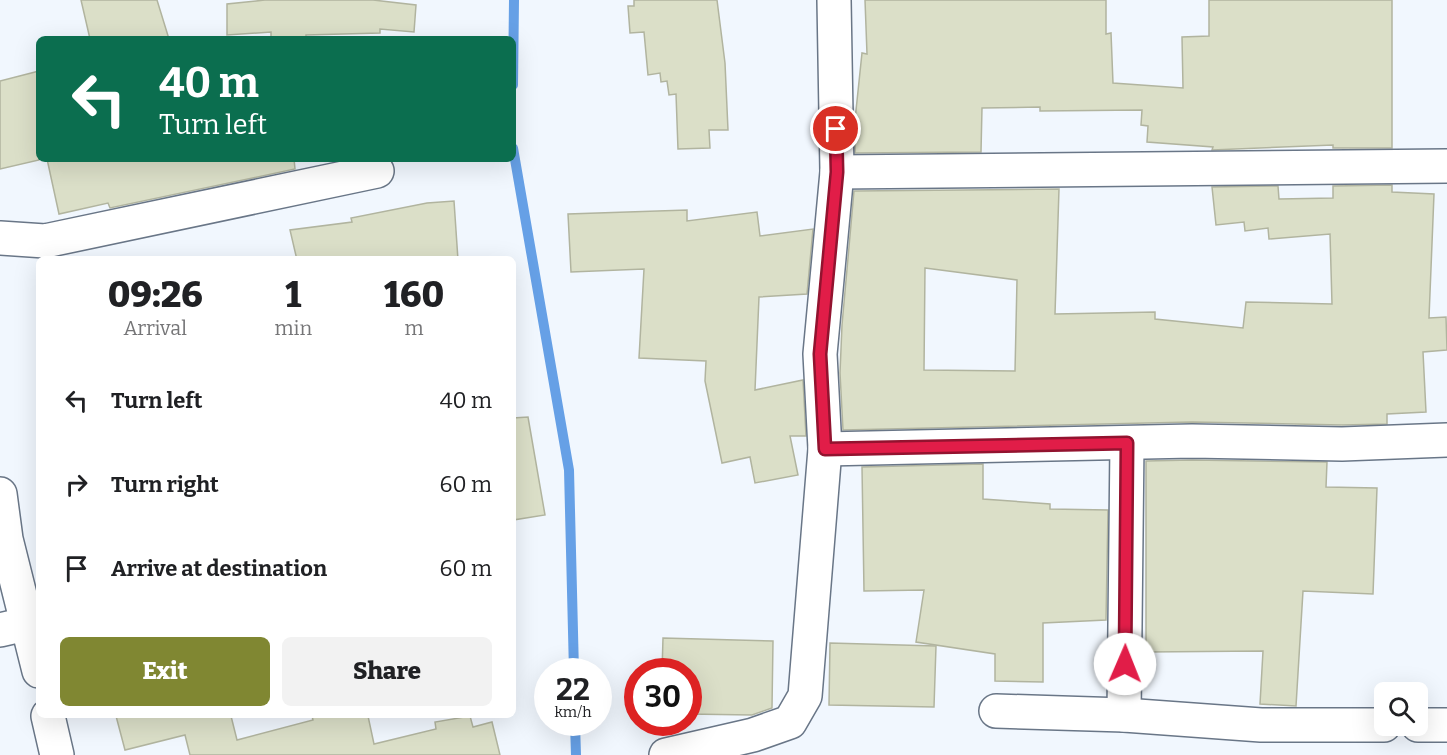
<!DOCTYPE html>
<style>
:root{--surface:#fff;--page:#f2f2f2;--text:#202124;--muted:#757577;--accent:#808732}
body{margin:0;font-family:Bitter,serif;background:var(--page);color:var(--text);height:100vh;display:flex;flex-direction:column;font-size:22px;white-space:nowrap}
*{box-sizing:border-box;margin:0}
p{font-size:20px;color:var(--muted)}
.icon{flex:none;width:33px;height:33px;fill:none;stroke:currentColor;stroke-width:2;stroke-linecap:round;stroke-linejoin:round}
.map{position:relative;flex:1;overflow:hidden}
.details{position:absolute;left:36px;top:256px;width:480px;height:462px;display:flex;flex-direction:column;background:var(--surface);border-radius:9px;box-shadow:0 6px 24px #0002}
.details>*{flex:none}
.hud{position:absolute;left:36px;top:36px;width:480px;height:126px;border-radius:9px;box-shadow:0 6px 24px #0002;background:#0b6e4f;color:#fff;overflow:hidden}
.tools{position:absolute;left:1374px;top:682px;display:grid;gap:12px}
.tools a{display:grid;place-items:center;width:54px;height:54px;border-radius:9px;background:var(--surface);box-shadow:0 6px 24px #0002;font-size:30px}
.speed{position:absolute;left:534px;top:658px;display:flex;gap:12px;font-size:30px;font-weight:700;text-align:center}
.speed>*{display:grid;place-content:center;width:78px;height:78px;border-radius:50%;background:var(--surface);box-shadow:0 6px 24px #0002;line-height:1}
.speed small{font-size:15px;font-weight:400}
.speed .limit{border:9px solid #d22;background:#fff;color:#111}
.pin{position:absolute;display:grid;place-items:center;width:51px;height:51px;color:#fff;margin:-26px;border:3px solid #fff;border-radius:50%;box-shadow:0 2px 6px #0007}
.me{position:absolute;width:66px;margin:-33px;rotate:1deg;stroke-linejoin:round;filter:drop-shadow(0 0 4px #0008)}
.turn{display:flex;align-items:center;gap:21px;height:126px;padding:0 24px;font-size:27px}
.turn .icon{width:78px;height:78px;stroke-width:2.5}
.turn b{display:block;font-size:42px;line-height:51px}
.eta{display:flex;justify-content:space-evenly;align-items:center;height:102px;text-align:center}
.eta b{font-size:36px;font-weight:800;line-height:42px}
.primary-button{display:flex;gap:12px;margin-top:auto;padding:12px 24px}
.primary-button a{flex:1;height:69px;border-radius:9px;background:var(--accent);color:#fff;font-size:24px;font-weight:800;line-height:69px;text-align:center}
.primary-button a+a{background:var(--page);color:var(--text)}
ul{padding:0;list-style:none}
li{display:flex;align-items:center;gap:18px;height:84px;padding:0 24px}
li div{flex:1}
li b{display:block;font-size:22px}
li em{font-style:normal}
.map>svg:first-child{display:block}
</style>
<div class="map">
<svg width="1447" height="755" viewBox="0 0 1447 755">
<rect width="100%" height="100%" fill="#f1f7fe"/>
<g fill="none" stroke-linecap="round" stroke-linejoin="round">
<g stroke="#66a0e6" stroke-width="10">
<path d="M513,85l1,-85"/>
<path d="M513,148l56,322 5,202"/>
<path d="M575,723l1,32"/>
</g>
</g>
<g fill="#dbdfc8" stroke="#b1b49f" stroke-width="1.5" fill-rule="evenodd">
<path d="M81,0h76l12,39h-79z"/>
<path d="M265,0h108l43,5 -2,27 -34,-3v4l-74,2v4h-35v-7l-44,3v-31z"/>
<path d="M634,0h83l8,63 3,67h-19l1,18 -32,1 -2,-55 -7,1 -2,-14 -6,1 -1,-9 -12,2 -4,-43 -14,1 -2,-27h6z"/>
<path d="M865,0h241v34l5,-1 2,50 70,5 -1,-51 27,-1v-36h183v148h-59v-3l-121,5 1,-3 -66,-5 1,-16 -7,-1 1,-15 -102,1v-4l-58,1 -1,44 -126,1v-33l7,-67 5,1z"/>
<path d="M39,71v89l-39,9v-88z"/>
<path d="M47,159h247l1,10 -185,39 -2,-5 -49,11z"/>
<path d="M1392,185v7l42,2 -5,124 17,-1 1,33 -24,2 3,60 -39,2v10l-45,1 -150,-3 -349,8 -3,-57 2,-48 12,-134 205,-2 -4,125 100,-2v7l88,9 3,-26 86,2 -2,-70 -61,5 -1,-11 -23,3 -1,-9 -28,3 -4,-38 66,-1 1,13 54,-1v-12zM925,268l92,12 -2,91 -91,-1z"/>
<path d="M454,201l4,59h-161l-7,-30 62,-8 -1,-4 76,-15z"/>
<path d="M687,210v11l70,-9 3,24 53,-7 -6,65 -48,3 -4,93 48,-10 3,56h-16l8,39 -43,8 -5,-26 -28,6 -17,-82 1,-20 -67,-3 5,-89 -73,3 -3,-58z"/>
<path d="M528,417l17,98 -32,5v-102z"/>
<path d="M1192,460l135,2 -1,25 51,1 -4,106 -70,-3 -7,115 -36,-2 3,-53 -117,1v-191z"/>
<path d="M983,464v35l67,5v5l58,1 -2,110 -63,3v59l-48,-1v-27l-79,-12 8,-52 -60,1 -2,-124z"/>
<path d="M663,638l110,3 -1,67 -20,7 -64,-1v-42h-26z"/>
<path d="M830,643l106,3 -2,61 -105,-2z"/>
<path d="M116,716h115l6,24 76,-20 -1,-4h56l6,28 62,-15 -1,-7 35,-6 3,11 19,-5 8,33h-310l-5,-20 -60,15z"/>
</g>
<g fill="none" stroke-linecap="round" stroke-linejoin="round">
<defs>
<g id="minor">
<path d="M837,172l610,-6"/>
<path d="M0,238l45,3 332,-70"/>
<path d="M825,449l367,-8 150,3 105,-4"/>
<path d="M0,494l6,45 33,132"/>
<path d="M0,630l39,-9"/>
<path d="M996,711l128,4 137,10h123"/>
<path d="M1124,715l3,-272"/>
<path d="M48,716l9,39"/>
<path d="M1418,725h29"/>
<path d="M666,755l87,-20 37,-13 15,-26 20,-247 -5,-95 17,-182 -3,-172"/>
</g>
</defs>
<use href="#minor" stroke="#697687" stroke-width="36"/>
<use href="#minor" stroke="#fff" stroke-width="33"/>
</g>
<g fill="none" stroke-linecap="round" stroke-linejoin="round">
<defs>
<path id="route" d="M836,129l1,43 -17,182 5,95 302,-6 -2,221"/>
</defs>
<use href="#route" stroke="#92132f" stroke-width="15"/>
<use href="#route" stroke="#e11d48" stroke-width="10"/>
</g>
</svg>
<div class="tools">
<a><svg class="icon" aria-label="search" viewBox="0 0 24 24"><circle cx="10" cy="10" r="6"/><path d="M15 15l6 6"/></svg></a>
</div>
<div class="speed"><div>22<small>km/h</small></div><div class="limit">30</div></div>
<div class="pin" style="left:836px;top:129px;background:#d93025"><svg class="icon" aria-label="arrive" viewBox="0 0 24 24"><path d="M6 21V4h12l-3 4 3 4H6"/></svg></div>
<svg class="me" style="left:1125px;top:664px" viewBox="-20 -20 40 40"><circle r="19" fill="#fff"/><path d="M0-13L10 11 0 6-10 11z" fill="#e11d48"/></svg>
<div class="hud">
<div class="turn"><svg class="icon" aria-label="left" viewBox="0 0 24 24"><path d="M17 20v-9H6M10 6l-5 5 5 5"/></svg><div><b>40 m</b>Turn left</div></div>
</div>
<section class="details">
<div class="eta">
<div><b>09:26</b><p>Arrival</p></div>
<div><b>1</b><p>min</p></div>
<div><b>160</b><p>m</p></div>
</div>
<ul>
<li><svg class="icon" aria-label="left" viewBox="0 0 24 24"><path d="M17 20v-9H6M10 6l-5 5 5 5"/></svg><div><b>Turn left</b></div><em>40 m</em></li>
<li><svg class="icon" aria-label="right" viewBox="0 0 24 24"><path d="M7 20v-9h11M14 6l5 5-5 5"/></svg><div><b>Turn right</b></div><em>60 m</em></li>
<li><svg class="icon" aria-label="arrive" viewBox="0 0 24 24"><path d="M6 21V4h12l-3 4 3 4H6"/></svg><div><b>Arrive at destination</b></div><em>60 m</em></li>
</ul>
<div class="primary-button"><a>Exit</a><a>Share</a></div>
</section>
</div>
